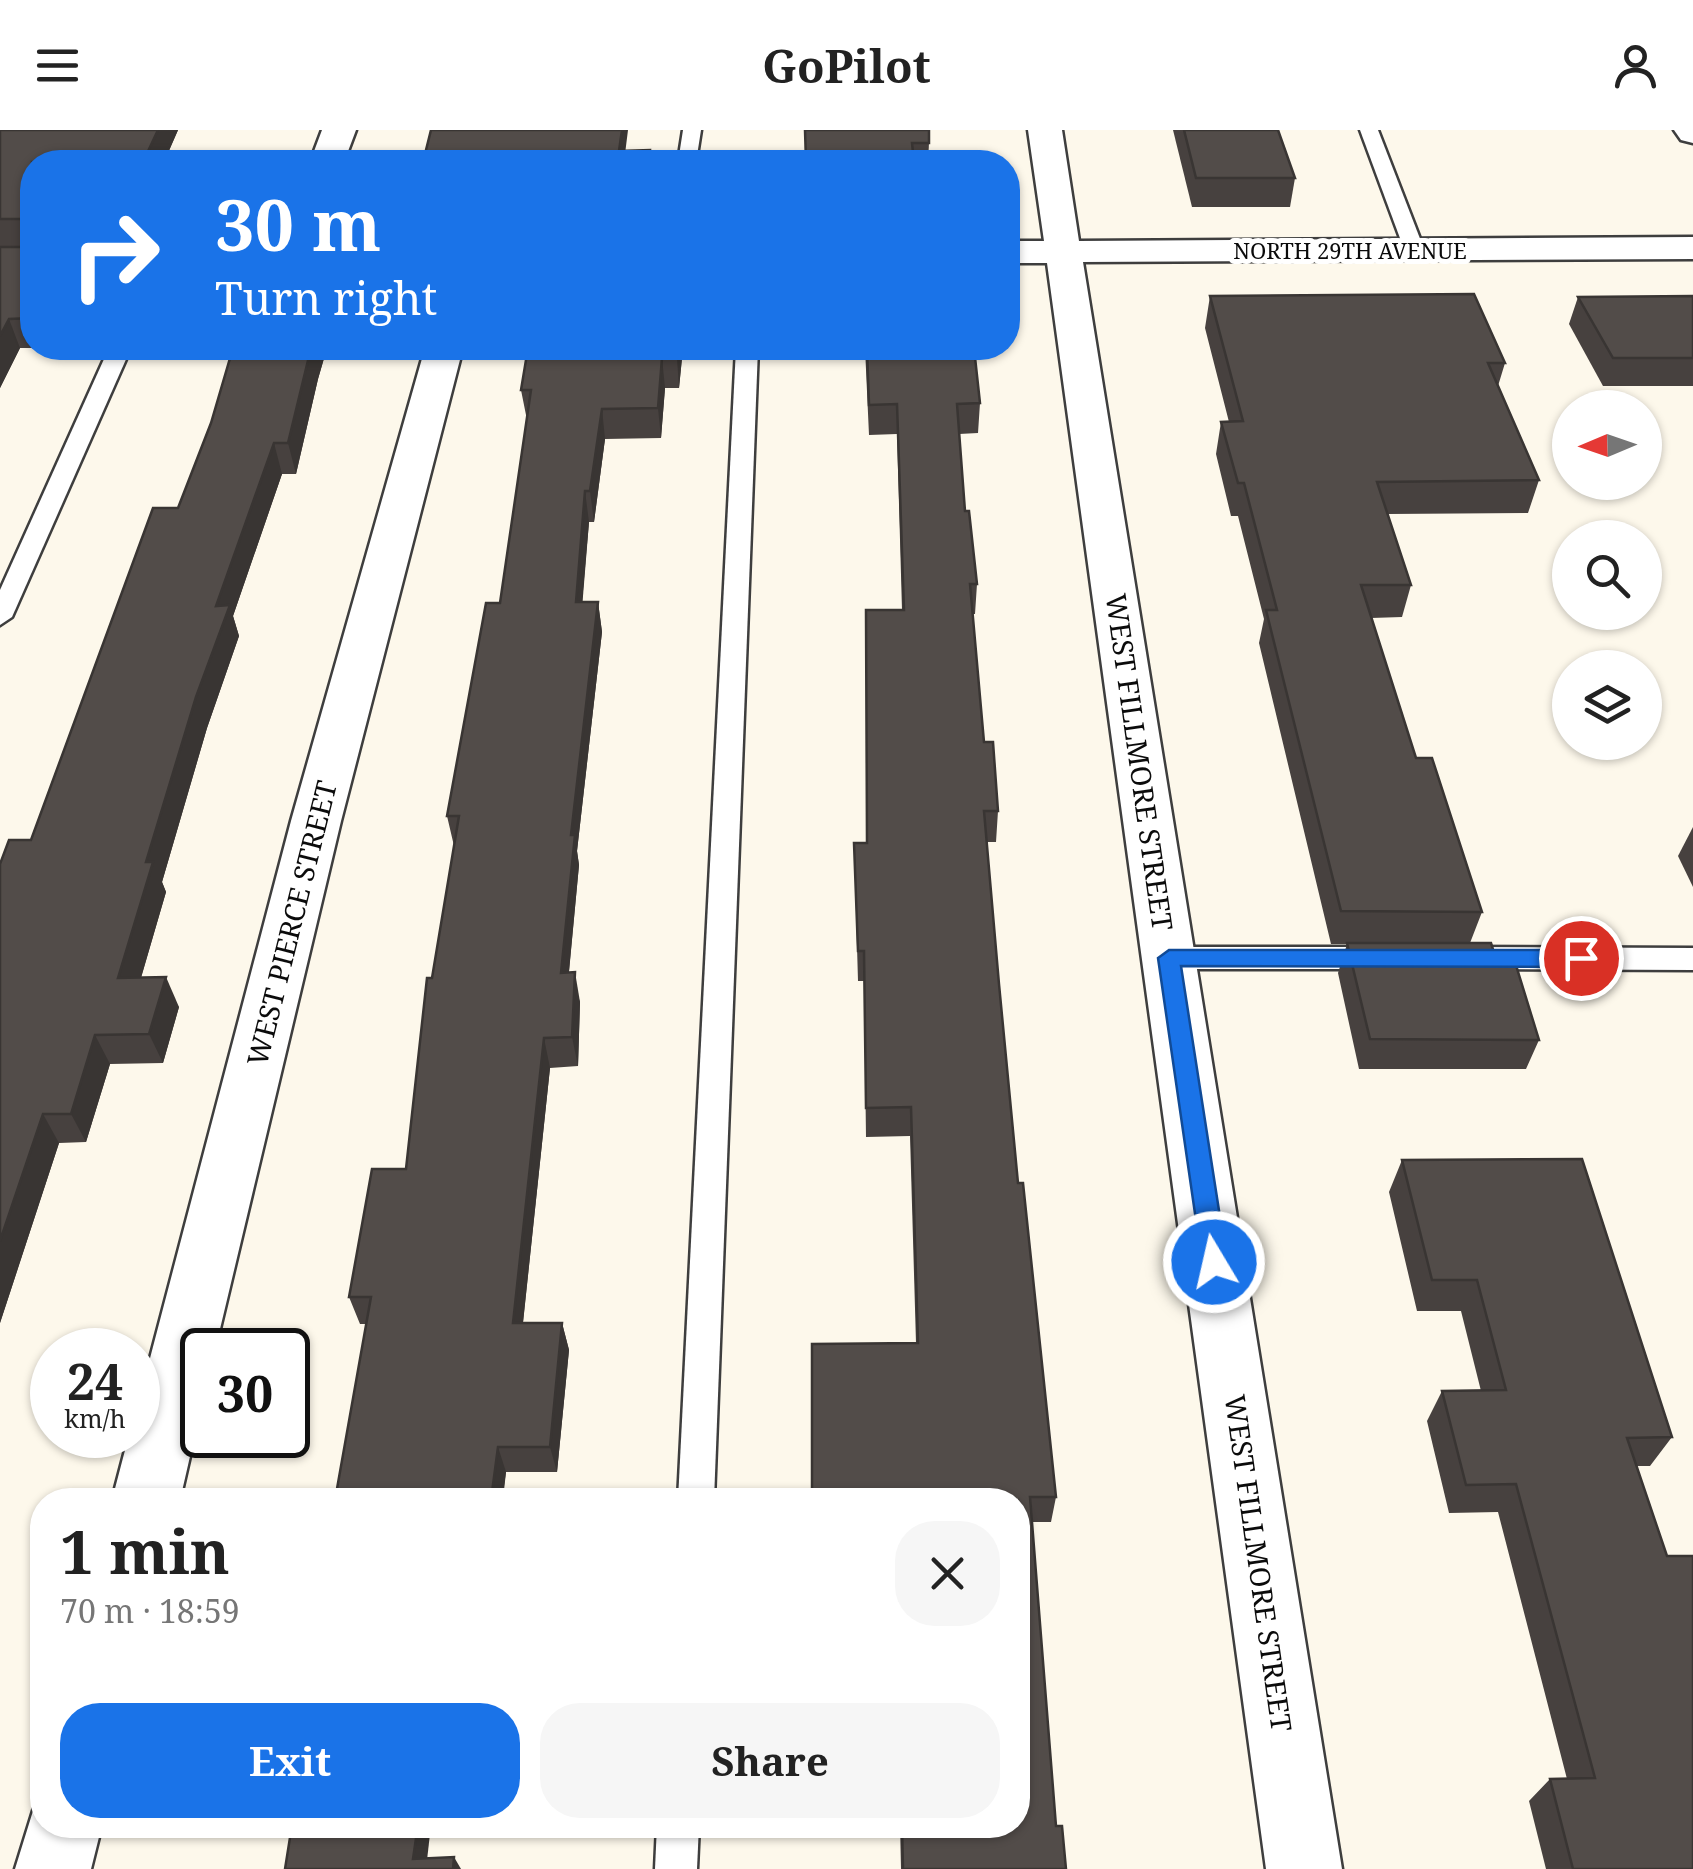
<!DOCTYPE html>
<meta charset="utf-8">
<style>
:root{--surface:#fff;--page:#f6f6f6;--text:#222;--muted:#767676;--accent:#1a73e8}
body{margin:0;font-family:"Noto Serif",serif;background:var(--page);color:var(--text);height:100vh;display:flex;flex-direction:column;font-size:38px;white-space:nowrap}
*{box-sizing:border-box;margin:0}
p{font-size:32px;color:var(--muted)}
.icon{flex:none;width:55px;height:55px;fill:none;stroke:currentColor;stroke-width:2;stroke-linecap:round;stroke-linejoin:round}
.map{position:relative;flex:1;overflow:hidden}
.details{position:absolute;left:30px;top:1358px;width:1000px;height:350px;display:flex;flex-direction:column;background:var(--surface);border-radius:40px;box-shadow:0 2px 8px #0004}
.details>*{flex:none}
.banner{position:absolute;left:20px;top:20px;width:1000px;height:210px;border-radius:40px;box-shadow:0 2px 8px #0004;background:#1a73e8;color:#fff;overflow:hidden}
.needle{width:65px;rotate:268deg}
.buttons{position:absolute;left:1552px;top:260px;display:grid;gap:20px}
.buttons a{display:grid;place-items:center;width:110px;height:110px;border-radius:50%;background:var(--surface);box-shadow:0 2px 8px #0004;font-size:50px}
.speed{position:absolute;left:30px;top:1198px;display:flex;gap:20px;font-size:50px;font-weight:700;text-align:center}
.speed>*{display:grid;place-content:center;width:130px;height:130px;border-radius:50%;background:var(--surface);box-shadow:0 2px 8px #0004;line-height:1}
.speed small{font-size:25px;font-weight:400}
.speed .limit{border:5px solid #111;border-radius:15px;background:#fff;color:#111}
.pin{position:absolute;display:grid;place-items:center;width:85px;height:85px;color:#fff;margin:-42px;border:5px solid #fff;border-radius:50%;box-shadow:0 2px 10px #0007}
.me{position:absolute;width:110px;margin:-55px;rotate:351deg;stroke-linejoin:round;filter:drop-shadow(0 0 8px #0008)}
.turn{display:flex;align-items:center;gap:35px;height:210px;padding:0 30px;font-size:45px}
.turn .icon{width:130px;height:130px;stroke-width:2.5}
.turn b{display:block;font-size:70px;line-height:85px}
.round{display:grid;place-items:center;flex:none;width:105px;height:105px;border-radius:40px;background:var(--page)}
.overview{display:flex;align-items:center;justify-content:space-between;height:170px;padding:0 30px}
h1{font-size:60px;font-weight:700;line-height:75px}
.action{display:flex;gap:20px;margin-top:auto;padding:20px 30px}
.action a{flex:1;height:115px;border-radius:40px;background:var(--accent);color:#fff;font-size:40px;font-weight:700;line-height:115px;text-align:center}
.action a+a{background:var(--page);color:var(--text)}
header{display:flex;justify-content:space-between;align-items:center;height:130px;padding:0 30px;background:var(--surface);font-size:45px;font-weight:700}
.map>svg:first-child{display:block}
</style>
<header><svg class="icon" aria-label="menu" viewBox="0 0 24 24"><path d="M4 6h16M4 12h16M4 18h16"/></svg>GoPilot<svg class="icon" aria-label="person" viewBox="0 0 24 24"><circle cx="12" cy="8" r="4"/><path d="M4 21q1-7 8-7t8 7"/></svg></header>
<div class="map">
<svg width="1693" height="1739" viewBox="0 0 1693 1739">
<rect width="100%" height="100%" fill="#fdf8eb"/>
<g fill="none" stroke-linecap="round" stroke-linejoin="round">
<defs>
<g id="service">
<path d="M683,0h18l-5,32h-18z"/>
<path d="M1360,0h18l46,119 -3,4h-14l-3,-4z"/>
<path d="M109,218h22l-119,269 -12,8v-35z"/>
<path d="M736,218h22l-44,1152h-36z"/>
<path d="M1169,817h212l10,3 5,8 -5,8 -10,3h-212l-10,-3 -5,-8 5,-8z"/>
<path d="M1457,817l236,1v22l-236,-1 -10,-3 -5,-8 5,-8z"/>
<path d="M657,1695h42l-2,44h-42z"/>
</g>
<g id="minor">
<path d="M322,0h34l-12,32h-34z"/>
<path d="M1028,0h34l17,111 614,-4v22l-610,3 259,1607h-76l-219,-1606h-39v-22h36z"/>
<path d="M1674,0h19v13l-12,-3z"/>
<path d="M425,218h38l-122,473 -126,529h-13v54l-22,96h-68l17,-65h9v-31l153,-583z"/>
<path d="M42,1666v29h60l-11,44h-76l22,-71z"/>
</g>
</defs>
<use href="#service" stroke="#3e3e3e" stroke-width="5"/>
<use href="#minor" stroke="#3e3e3e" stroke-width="5"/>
<use href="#service" fill="#fff" fill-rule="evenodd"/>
<use href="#minor" fill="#fff" fill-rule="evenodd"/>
</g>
<g fill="#47413f">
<path d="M0,0h178l-14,32h-132v186h19h-31l-20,40z"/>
<path d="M805,0l124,13 -1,19h-122z"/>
<path d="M1173,0h105l17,48 -5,29h-98z"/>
<path d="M1210,166l295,67 -7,23 41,94 -11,33 -140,1 23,71 -9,32 -31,1 45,140 66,154 -12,31 27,19 42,78 -13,29h-167l-21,-96 9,-29h-16l-72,-301 5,-24 -26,-103h-7l-15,-62 5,-32h8l-24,-94z"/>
<path d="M1693,166v90h-90l-34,-62 9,-27z"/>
<path d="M233,218h94l-9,31 -22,95h-14l-49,142 6,20 -32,92 -45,154 4,10 -25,86 38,29 -16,56 -53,1 -24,78 -27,1 -59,180v-459l31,-24 147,-332 33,-85z"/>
<path d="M683,218l-4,40h-14l-4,50 -56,1 -11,83h-5l-7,80h16l4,30 -25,219 2,14 -10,107 11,30 -2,64 -28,2 -27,255h39l7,27 -12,122h-51l-3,28h-168l31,-176h-6l-11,-27 57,-128 26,-191 22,-132 -7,-30 53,-213 27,-183 -6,-30z"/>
<path d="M865,218h109l6,55 -2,30 -19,1 6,77 12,73 -2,30h-3l12,128 14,69 -2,31h-10l13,142 19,199 38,314 -5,25h-19l24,304 10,43h-165l-1,-44h118l-102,-482 -6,-207 -44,1 -2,-156h-6l-4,-138h12l36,-233 -5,-176 -28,1z"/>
<path d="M1693,697v60l-15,-31z"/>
<path d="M1402,1030l270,277 -22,29h-13l56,403h-147l-17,-68 21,-22h17l-69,-267 -49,1 -22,-92 15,-30h39l-20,-80h-44l-28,-119z"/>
</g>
<g fill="#393533">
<path d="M158,0h20l-14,32h-21z"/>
<path d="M622,0h6l-4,32 -5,-11z"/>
<path d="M9,189l11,29 -20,40v-52z"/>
<path d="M311,218h16l-9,31 -22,95 -8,-31z"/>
<path d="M678,218h5l-4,40 -2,-30z"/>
<path d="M662,228l3,30 -4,50 -3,-30z"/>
<path d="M602,279l3,30 -11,83 -4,-31z"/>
<path d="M274,313l8,31 -49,142 6,20 -32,92 -45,154 4,10 -34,116 -14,-30 28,-116 70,-256z"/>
<path d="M585,361l4,31 -9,111 -4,-31z"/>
<path d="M598,472l4,30 -25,219 2,14 -13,137 -5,-29 10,-138z"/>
<path d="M575,842l5,30 -2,64 -6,-29z"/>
<path d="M166,847l13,30 -16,56 -14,-29z"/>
<path d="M95,905l15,29 -24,78 -15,-28z"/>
<path d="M544,908l6,30 -30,282 -7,-27z"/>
<path d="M43,984l16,29 -59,180v-82z"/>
<path d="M562,1193l7,27 -12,122 -7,-25z"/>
<path d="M498,1317l8,25 -4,28h-11z"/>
<path d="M418,1695h13l-5,44 -13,-10z"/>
<path d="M454,1727l7,12h-8z"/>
</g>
<g fill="#524c49" stroke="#393533" stroke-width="2.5">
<path d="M0,0h158l-15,32h-111v156l-23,1 -9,17v-89h24v-28h-24z"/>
<path d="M431,0h191l-3,21 31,-1 -1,12h-226z"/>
<path d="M805,0h124v13h-17l2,19h-108z"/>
<path d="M1184,0h94l17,48h-99z"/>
<path d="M1474,164l31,69h-17l51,117 -162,2 34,103h-50l55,173h16l50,154 -141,-1 -75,-301h11l-33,-127h-6l-17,-61 22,-1 -33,-125z"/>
<path d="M1693,166v62h-80l-35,-61z"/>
<path d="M233,218h78l-23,95h-14l-58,163 14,-1 -34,92 -50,165h7l-35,116 48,-1 -17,57 -54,1 -24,79h-28l-43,127v-377l9,-24h22l122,-332h25l33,-85z"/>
<path d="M528,218h150l-1,10h-15l-4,50 -56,1 -12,82h-5l-9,111h22l-27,233h4l-14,138 14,-1 -3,65 -28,1 -31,285h49l-12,124h-52l-7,53h-156l36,-203h-22l23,-128h34l21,-191h5l27,-162h-12l39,-213h14l31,-213h-10z"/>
<path d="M867,218h107l6,55 -23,1 8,107h4l8,73h-7l14,158h9l5,69h-14l15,173 19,199h5l33,314h-26l26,329h6l4,43h-163l-1,-44h116v-325h-206v-156l106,-1 -7,-236 -45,1 -2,-157h-6l-4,-108h13l-1,-233h38l-7,-206 -28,1z"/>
<path d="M1347,813h144l6,19h18l24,78 -169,-1z"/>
<path d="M1582,1029l90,278 -45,1 40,118h26v313h-120l-23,-90 45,-1 -79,-294 -50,1 -24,-94 64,-1 -29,-110h-45l-30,-120z"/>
<path d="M292,1695h126l-5,34 41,-2 -1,12h-168z"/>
</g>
<path fill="#1a73e8" stroke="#114b97" stroke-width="2.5" d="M1169,820h412l11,8 -11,9 -400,-1 46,296 -4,7 -9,4 -9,-4 -3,-7 -44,-304z"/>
<g text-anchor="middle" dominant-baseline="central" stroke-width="10" stroke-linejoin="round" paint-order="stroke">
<g font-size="22" fill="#0b0b0b" stroke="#fff">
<text x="1350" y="120">NORTH 29TH AVENUE</text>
</g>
<g font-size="28" fill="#0b0b0b" stroke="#fff">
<text transform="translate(1140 632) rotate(82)">WEST FILLMORE STREET</text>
<text transform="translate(291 793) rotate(-76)">WEST PIERCE STREET</text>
<text transform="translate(1259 1433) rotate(82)">WEST FILLMORE STREET</text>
</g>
</g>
</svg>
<div class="buttons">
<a><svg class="needle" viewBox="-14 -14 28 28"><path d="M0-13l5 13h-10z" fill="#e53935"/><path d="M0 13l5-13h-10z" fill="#767676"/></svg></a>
<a><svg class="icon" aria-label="search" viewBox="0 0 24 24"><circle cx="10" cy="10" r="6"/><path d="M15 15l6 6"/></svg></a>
<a><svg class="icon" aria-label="layers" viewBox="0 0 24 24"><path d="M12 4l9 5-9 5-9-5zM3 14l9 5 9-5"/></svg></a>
</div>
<div class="speed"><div>24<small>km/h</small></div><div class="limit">30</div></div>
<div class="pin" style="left:1581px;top:828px;background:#d93025"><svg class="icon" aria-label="arrive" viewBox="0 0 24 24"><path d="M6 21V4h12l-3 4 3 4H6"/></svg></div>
<svg class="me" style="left:1214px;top:1132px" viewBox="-20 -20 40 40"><circle r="17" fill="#1a73e8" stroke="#fff" stroke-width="3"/><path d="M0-11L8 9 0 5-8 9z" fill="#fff"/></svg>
<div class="banner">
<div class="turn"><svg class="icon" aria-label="right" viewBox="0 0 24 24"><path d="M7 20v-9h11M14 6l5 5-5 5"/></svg><div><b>30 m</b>Turn right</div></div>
</div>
<section class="details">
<div class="overview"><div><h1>1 min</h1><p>70 m · 18:59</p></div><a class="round"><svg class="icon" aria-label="close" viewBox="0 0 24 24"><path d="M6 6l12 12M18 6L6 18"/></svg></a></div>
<div class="action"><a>Exit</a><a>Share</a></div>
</section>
</div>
